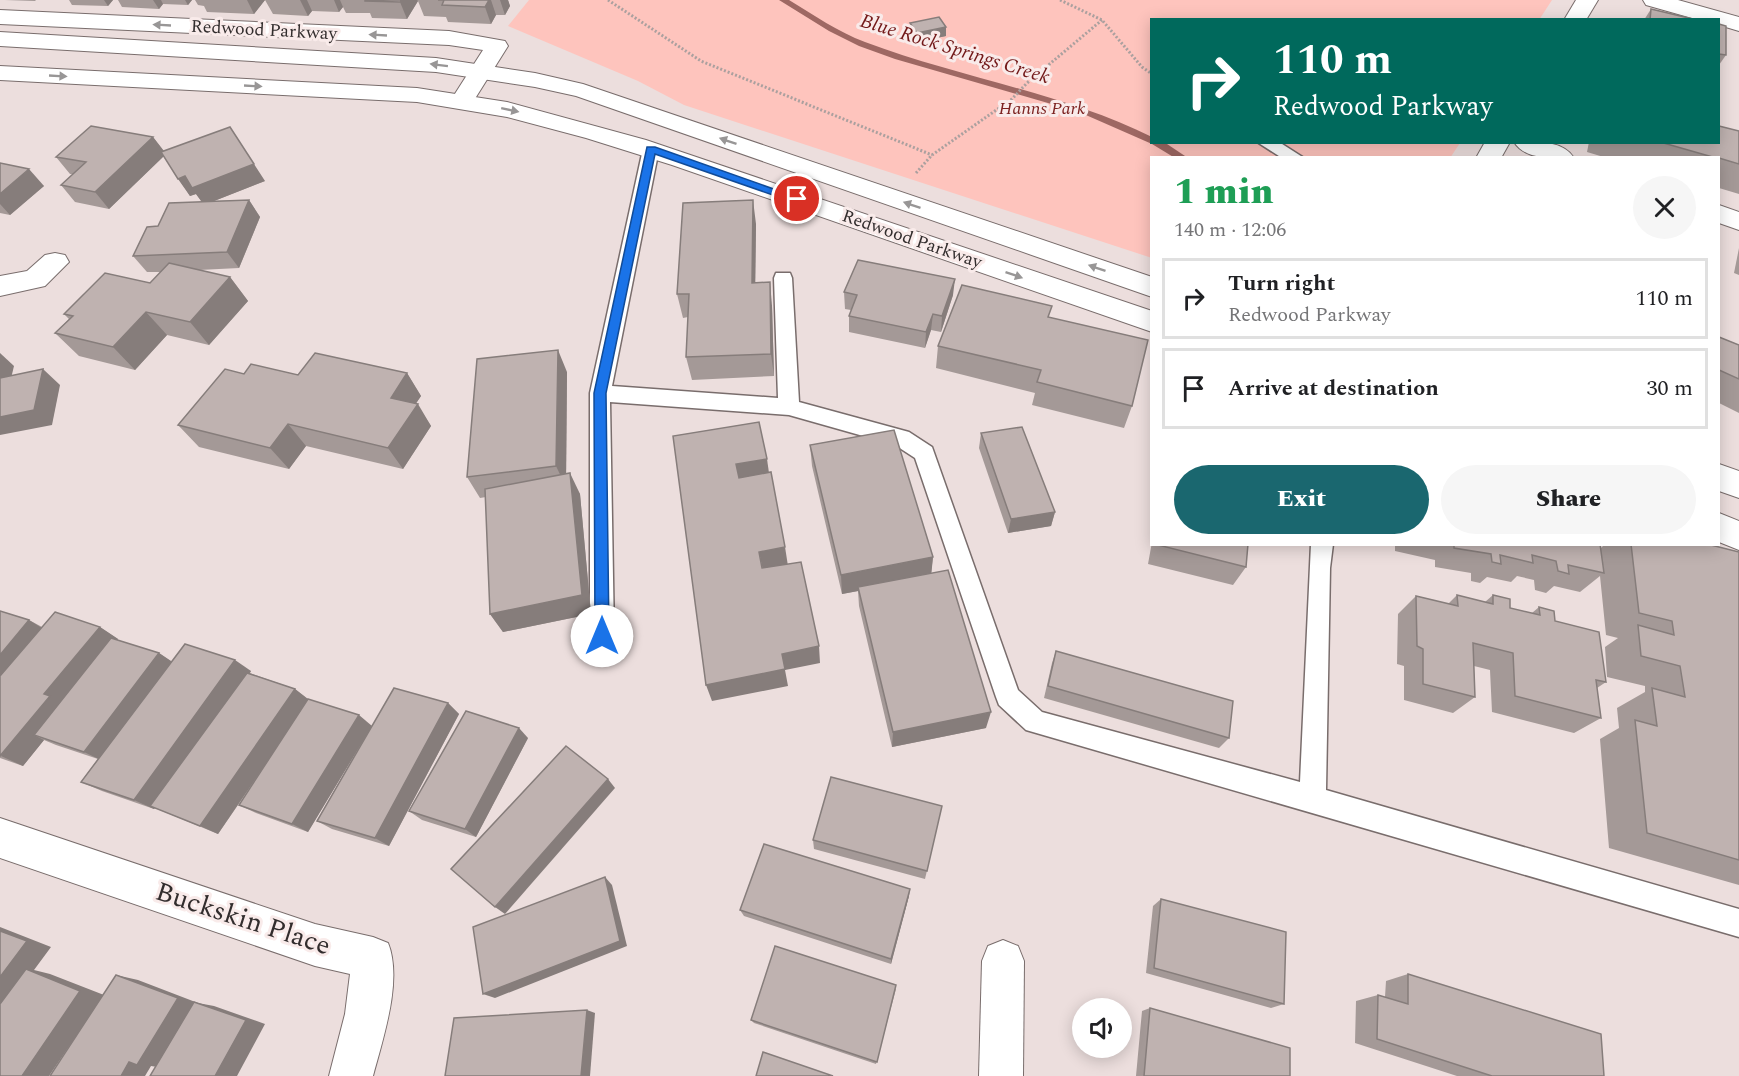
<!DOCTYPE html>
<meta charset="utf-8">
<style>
:root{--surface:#fff;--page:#f6f6f6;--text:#202124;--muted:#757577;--line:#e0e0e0;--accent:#1a676f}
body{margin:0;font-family:Spectral,serif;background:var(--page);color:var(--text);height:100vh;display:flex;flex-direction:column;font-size:22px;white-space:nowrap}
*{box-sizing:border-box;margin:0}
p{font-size:20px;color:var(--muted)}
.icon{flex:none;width:33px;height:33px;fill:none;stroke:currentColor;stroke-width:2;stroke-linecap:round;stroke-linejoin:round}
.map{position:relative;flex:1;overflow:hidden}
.panel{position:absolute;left:1150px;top:156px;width:570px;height:390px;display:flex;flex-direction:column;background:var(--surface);border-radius:0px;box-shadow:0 3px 15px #0003}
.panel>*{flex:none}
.guide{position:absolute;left:1150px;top:18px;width:570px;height:126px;border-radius:0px;box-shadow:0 3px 15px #0003;background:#00695c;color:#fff;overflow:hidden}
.buttons{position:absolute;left:1072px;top:998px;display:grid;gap:12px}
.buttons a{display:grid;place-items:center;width:60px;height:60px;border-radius:50%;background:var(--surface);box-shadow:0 3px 15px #0003;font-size:30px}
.pin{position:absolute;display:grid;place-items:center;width:51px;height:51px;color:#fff;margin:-26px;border:3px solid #fff;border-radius:50%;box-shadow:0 2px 6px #0007}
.me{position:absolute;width:66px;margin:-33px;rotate:0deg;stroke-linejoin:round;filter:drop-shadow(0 0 4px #0008)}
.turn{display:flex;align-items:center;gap:21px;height:126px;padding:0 24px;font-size:27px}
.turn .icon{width:78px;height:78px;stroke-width:2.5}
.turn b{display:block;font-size:42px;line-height:51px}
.round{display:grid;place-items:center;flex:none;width:63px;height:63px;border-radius:32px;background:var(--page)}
.head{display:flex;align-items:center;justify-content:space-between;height:102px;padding:0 24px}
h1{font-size:36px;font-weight:800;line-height:45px;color:#1e9e55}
.action{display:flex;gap:12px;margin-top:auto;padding:12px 24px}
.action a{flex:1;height:69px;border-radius:36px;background:var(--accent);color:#fff;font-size:24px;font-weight:800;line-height:69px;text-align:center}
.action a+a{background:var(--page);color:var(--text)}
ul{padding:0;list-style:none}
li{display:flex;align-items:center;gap:18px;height:81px;margin:0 12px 9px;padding:0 12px;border:3px solid var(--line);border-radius:0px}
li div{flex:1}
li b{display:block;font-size:22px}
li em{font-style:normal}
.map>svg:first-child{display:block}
</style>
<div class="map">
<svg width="1739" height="1076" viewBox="0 0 1739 1076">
<rect width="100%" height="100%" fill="#ecdedd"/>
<path fill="#fec4bd" d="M529,0h1023l-13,20h-387v122l308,1 -10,15h-298v100l-468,-153 -46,-24 -130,-55z"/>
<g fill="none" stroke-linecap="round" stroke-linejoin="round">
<path fill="#9e6863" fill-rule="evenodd" d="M779,0h10c25,15 49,32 76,42 95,36 196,50 287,95v5h12l24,16h-13l-23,-14 -73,-32 -184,-53 -36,-13 -30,-15z"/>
<defs>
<g id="service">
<path d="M1257,142h22l25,16h-22z"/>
<path d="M651,144l8,5 -47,237 166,12 -4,-120 2,-5h14l2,5 7,124 110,30 23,15 86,243 24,22 258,70 11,-238h22l-3,24 -4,222 413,119v28l-713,-207 -27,-25 -3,-8 -81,-239 -20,-13 -106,-30 -179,-13 4,234 -4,8 -8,3 -8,-3 -4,-8v-243l53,-244z"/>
</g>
<g id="minor">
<path d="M1643,0h35l61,17v14l-20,-6v-5h-20l-53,-15z"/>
<path d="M0,10l449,21 56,10 3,5 -37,59h-16l-4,-5 32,-50 -34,-5 -449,-21z"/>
<path d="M1514,142c19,0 48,-3 60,16 -19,0 -48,3 -60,-16z"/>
<path d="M1719,205l20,7v18l-20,-7z"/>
<path d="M55,253l10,2 4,7 -24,24 -45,10v-20l27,-5 18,-16z"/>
<path d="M0,818l315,106 58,13 15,6c15,37 -5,95 -15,133h-44l16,-62 5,-40 -35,-8 -315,-108z"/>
<path d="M1003,940l15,6 6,15 -1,115h-44l3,-115 6,-15z"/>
</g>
<g id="tertiary">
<path d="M1576,0h22l-12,20h-22z"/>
<path d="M1485,142h25l-9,16h-25z"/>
</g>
<g id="secondary">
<path d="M0,32l436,26 99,15 48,11 569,193v20l-576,-201 -41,-9 -99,-15 -436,-26z"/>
<path d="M0,66l417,22 90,14 139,38 506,171v21l-480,-167 -86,-27 -79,-21 -90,-15 -417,-22z"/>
<path d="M1719,464l20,7v27l-20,-7z"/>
<path d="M1719,513l20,8v29l-20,-8z"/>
</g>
</defs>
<use href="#service" stroke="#796d6c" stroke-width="3"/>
<use href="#minor" stroke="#796d6c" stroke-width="2"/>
<use href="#tertiary" stroke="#796d6c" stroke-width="2"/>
<use href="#secondary" stroke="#796d6c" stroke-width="2"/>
<g stroke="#aba09f" stroke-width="3" stroke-dasharray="2 2" stroke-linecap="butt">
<path d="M608,0l93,61 231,94"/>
<path d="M1060,0l42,20 40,47 10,7"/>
<path d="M916,173l16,-18 80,-56 15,-16 75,-63"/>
</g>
<use href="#service" fill="#fff" fill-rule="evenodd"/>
<use href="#minor" fill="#fff" fill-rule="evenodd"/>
<use href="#tertiary" fill="#fff" fill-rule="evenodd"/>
<use href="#secondary" fill="#fff" fill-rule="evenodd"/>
</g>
<g fill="#a49997">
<path d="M5,0h31l-1,1z"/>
<path d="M69,0h44l-5,6 -36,-1z"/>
<path d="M118,0h74l-4,5 -25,-1 -4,5 -37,-2z"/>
<path d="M195,0h70l-11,14 -47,-2 -3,-6 -6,-1z"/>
<path d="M265,0h243l2,6 -5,9h-9l-5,9 -43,-2 -2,-5 -22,-1 -6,-15 -11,18 -35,-1 -2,-5h-24l-3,-6 -4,5 -27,-1 -4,5 -35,-2z"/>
<path d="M1651,9l46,11h-53z"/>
<path d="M910,23l36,13 -29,6 -7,-11z"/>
<path d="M1719,24l7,31 -7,10z"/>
<path d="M1739,131v63l-20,-6v-30h-112l-20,-6 2,-10h130z"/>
<path d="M153,137l11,14 101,30 -51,20 35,-1 11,17 -21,51 -40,2 31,7 18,24 -39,44 -42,-10 -32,35 -56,-14 -24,-23 14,-14 -5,-5 86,-31 11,-11h-14l-14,-16 25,-30 44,-24 -6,-8 -6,2 -26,-40 -55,53 -34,-7 -14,-17 12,-11h-3l-14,-17z"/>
<path d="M0,163l44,23 -34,29 -10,-2z"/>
<path d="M756,224l-1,59 17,23 2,70 -82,4 -6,-23 2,-40 -5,1 -6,-24z"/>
<path d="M1739,248v27l-5,-2z"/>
<path d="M844,292l109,3 -12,37 -10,-2 -6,18 -76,-16v-16l2,-6 -6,-1z"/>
<path d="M1049,317l83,89 -8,22 -92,-23 3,-12 -99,-25 2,-22z"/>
<path d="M1719,337l20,8v68l-20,-10z"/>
<path d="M567,372l-1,102 14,20 11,120 -88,18 -13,-18 -4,-117 -6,1 -13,-21z"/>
<path d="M407,373l14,23 -5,7 15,23 -28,43 -97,-23 -17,23 -90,-22 -21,-22 66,-51 54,1z"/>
<path d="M981,433l74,79 -4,14 -43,7 -29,-85z"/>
<path d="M810,445l123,112 -2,16 55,155 -94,19 -33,-141 -1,-15 -16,3 -30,-128z"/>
<path d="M1152,542v2h96l-2,23 -13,18 -85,-21z"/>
<path d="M1395,544h205l1,4 4,-4h102l32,8v333l-130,-37 -9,-109 19,-11 -2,-20 28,-16v-6l-38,-9 -2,-30 13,-9 -12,-3 -6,-59 -20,16 -26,-6 -8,7 -11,-3 -1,-10 -17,-4 -6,6 -24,-5 -7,6 -9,-2v-8l-36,-6v-7l-40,-9z"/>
<path d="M1457,595l28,7 8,-7 17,13 22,5 7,-6 16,14 51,61 -9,6 4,30 -27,15 -82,-21 -2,-42 -16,-4 1,31 -22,16 -49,-13v-34l-7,-2 1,-50 18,-18 32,8z"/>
<path d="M0,611l29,9 13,7h58l18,12 -1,1 42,13 13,9 79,9 -1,2 45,16 13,10 64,27 76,-23 11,11 -70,132 -57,-17 -15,-8 45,-79 -54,90 -52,-19 -17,-8 12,-19 -33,48 -63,-26 -1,1 -52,-18 -21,-9 17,-23 -42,-14 -12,-5 -21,26 -23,-8z"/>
<path d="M1056,651l173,87 -10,10 -175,-50 8,-35z"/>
<path d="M528,738l-52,99 -54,-17 -13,-9z"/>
<path d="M942,806l-17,73 -111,-30 -1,-9z"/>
<path d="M909,896l-18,68 -147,-48 -4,-6z"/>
<path d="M1161,899l123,105 -13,4 -125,-35 7,-67z"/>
<path d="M1408,974l196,102h-147l-102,-33 1,-42 22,-6 7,2 1,-16z"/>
<path d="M896,989l-20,75 -122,-41 -3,-3z"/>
<path d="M1150,1008l140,68h-154l6,-65z"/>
</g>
<g fill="#867d7b">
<path d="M104,0h9l-5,6z"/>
<path d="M153,0h8l2,4 -4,5z"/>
<path d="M185,0h7l-4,5z"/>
<path d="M247,0h18l-11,14z"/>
<path d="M300,0h7l5,11 -4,5z"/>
<path d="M334,0h6l3,7 -4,5z"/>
<path d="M402,0h15l1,1 -11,18 -7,-17z"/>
<path d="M489,0h2l5,15 -5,9 -6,-17z"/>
<path d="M500,0h8l2,6 -5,9z"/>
<path d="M946,27v9l-29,6v-9z"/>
<path d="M153,137l13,17 -57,55 -14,-17z"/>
<path d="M254,164l11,17 -61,24 -8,-11 -6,2 -12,-17 7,-3z"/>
<path d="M29,169l15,17 -34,29 -10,-11v-10z"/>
<path d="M249,200l11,17 -21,51 -12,-16z"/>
<path d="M753,200l3,24 -1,83 -3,-24z"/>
<path d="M230,277l18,24 -39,44 -19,-23z"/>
<path d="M955,279l-2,16 -12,37 1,-16z"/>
<path d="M770,282l2,24 2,70 -3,-22z"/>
<path d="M146,312l21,23 -32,35 -22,-23z"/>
<path d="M933,314l-2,16 -6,18 1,-16z"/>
<path d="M558,350l9,22 -1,115 -10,-21z"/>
<path d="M0,353l14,13 -7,29 -7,-5z"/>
<path d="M43,369l17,16 -8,40 -52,10v-18z"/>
<path d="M407,373l14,23 -16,24 -14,-22z"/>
<path d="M418,404l13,22 -28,43 -15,-21z"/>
<path d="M288,424l18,22 -17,23 -19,-21z"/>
<path d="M767,459l3,21 -30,5 -4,-21z"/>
<path d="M570,473l10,21 11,120 -88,18 -13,-18z"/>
<path d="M1055,512l-4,14 -43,7 3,-14z"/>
<path d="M785,547l3,19 -25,5 -4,-19z"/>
<path d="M933,557l-2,20 -73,10v4l-16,3 -1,-19z"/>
<path d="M29,620l21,13 -50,59v-37z"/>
<path d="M100,627l18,12 -53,65 -31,31 10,5 -21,26 -22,-10 43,-62z"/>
<path d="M819,646l1,17 -35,7 3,16 -76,15 -6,-16 76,-31z"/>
<path d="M159,653l18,12 -72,97 -21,-10z"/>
<path d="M235,660l16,11 -97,138 -20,-9z"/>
<path d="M295,689l14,11 -91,134 -18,-8z"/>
<path d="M448,703l11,11 -70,132 -14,-8z"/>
<path d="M991,712l-5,16 -94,19 1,-15z"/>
<path d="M359,715l13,11 -64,106 -16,-8z"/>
<path d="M519,728l9,10 -52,99 -11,-8z"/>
<path d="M608,779l7,9 -110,126 -10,-7z"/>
<path d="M605,877l7,8 15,61 -132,52 -12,-4z"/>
<path d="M910,889l-1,7 -18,68v-5z"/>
<path d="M0,927l51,20 -17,23 16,4 54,21 -55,81h-27l-13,-71 -9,-1z"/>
<path d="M116,975l22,5 60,23 16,3 51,18 -28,52h-22l-64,-10 -6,10h-24z"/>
<path d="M587,1010l8,3 -5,63h-9z"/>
</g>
<g fill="#bfb2b0" stroke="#867d7b" stroke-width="1.5">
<path d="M365,0h37l-2,2 -35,-1z"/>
<path d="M438,0h51l-4,7 -43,-2 2,-5z"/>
<path d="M1651,9l46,11h-47z"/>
<path d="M939,17l7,10 -29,6 -7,-10z"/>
<path d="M1719,24l7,2v29l-7,-1z"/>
<path d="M91,126l62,11 -58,55 -34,-7 25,-23 -30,-5z"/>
<path d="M1719,126l20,5v33l-20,-6h-3l-56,-16h59z"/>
<path d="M230,127l24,37 -62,24 -7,-12 -7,3 -17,-27z"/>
<path d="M0,163l29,6 -29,25z"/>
<path d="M249,200l-22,52 -94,4 14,-29 11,-1 11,-23z"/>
<path d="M753,200l-1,83 18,-1 1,72 -85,3 3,-63h-12l6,-91z"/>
<path d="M858,260l97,19 -13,37 -9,-2 -7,18 -77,-16 8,-21 -13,-3z"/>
<path d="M169,263l61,14 -40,45 -44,-10 -33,35 -58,-14 18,-17 -9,-2 41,-41 45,10z"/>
<path d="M962,285l90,21 -4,11 100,23 -16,66 -95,-24 4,-12 -103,-24z"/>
<path d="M1719,337l20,8v34l-20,-9z"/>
<path d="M558,350l-2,116 -89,11 10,-118z"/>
<path d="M315,353l92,20 -16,25 27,6 -30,44 -100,-24 -18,24 -92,-23 47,-56 19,5 7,-10 47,11z"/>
<path d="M43,369l-9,41 -34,7v-39z"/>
<path d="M759,422l8,37 -31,5 3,14 32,-6 14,75 -26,5 3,16 39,-6 18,84 -37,8 3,15 -79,16 -33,-249z"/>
<path d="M1022,427l33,85 -44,7 -30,-86z"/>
<path d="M894,430l39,127 -92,18 -31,-130z"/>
<path d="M570,473l12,122 -92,19 -5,-125z"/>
<path d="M1158,544h90l-2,23 -88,-22z"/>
<path d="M1454,544h146l4,29 -36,-8 1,9 -11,-3 -2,-10 -24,-6 1,8 -33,-8 1,9 -9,-2 -1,-8 -37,-6z"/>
<path d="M1631,544h76l32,8v308l-92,-27 -12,-113 22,6 -5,-38 33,9 -5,-31 -39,-10 -3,-31 36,10 -2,-14 -33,-8z"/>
<path d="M948,570l43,142 -98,20 -35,-145z"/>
<path d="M1457,595l36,9v-9l17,4v9l30,7 -1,-8 15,4 1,10 44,11 7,50 -10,-2 5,38 -86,-22 -2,-43 -40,-10 2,54 -52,-13v-35l-6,-3 -1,-50 42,10z"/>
<path d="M0,611l29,9 -29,35z"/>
<path d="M55,612l45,15 -56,67 6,2 -50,60v-80z"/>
<path d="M111,638l48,15 -75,99 -50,-17z"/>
<path d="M185,644l50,16 -101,140 -53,-18z"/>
<path d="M1056,651l177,50 -4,37 -181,-52z"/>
<path d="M247,673l48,16 -95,137 -50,-20z"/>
<path d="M394,688l54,15 -73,135 -58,-17z"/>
<path d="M308,699l51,16 -67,109 -53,-19z"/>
<path d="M466,711l53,17 -54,101 -56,-18z"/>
<path d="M566,746l42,33 -113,128 -44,-38z"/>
<path d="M831,777l111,29 -15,65 -114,-31z"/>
<path d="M764,844l146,45 -19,70 -151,-49z"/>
<path d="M605,877l15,64 -137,53 -10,-67z"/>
<path d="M1161,899l125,33 -2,72 -130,-36z"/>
<path d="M0,931l27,10 -27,36z"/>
<path d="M775,946l121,39 -19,77 -126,-42z"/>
<path d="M26,969l54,22 -58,85h-22v-72z"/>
<path d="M1408,974l193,60 3,42h-112l-115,-37 1,-44 30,9z"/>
<path d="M116,975l62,23 -41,67 -8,-3 -8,14h-71z"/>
<path d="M194,1002l52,18 -31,56h-65z"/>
<path d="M1150,1008l140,40v28h-146z"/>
<path d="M587,1010l-6,66h-136l9,-58z"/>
<path d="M763,1052l70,24h-77z"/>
</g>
<defs><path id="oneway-solid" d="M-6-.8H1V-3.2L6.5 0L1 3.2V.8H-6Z" transform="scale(1.5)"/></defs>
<g fill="#989696">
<use href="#oneway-solid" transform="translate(162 25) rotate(-177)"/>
<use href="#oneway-solid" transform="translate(378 35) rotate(-177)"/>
<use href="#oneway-solid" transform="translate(439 65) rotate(-173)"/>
<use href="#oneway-solid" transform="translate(58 76) rotate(3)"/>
<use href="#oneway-solid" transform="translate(253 86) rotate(3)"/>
<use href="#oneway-solid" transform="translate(510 110) rotate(12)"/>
<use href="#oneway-solid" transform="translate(728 141) rotate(-161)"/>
<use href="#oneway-solid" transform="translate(912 205) rotate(-161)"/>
<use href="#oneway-solid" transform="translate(1097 268) rotate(-161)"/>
<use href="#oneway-solid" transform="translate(1014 275) rotate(19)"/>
</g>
<path fill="#1a73e8" stroke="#114b97" stroke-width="1.5" d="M647,147h8l147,52 -9,3 -138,-48 -49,239 3,243 -7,7 -7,-7 -1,-243z"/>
<g text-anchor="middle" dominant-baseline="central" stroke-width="6" stroke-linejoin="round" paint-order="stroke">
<g font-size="18" fill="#322d2d" stroke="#f9ebea">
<text transform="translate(264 30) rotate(3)">Redwood Parkway</text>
<text transform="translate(912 239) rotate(19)">Redwood Parkway</text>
</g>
<g font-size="18" font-style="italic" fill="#7d2321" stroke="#f9ebea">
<text x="1042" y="108">Hanns Park</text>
</g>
<g font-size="20" font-style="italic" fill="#721818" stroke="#f9ebea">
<text transform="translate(955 49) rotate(17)">Blue Rock Springs Creek</text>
</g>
<g font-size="27" fill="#322d2d" stroke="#f9ebea">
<text transform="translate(243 919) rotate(18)">Buckskin Place</text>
</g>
</g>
</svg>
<div class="buttons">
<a><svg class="icon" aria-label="sound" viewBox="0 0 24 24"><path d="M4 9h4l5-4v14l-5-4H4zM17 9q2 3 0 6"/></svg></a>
</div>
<div class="pin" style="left:797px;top:199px;background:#d93025"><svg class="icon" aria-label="arrive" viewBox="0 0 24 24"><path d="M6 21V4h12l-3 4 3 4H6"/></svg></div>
<svg class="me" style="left:602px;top:636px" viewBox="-20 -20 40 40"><circle r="19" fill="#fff"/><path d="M0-13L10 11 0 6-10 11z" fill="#1a73e8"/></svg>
<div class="guide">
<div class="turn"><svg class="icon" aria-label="right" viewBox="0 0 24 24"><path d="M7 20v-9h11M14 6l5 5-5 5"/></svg><div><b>110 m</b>Redwood Parkway</div></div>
</div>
<section class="panel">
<div class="head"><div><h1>1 min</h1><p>140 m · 12:06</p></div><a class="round"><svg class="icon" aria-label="close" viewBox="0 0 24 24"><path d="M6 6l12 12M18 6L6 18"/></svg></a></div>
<ul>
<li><svg class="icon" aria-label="right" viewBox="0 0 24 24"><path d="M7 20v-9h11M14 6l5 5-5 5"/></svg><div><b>Turn right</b><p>Redwood Parkway</p></div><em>110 m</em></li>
<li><svg class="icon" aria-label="arrive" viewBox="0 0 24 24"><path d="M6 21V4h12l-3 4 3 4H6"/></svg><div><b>Arrive at destination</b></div><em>30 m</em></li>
</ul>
<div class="action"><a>Exit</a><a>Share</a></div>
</section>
</div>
